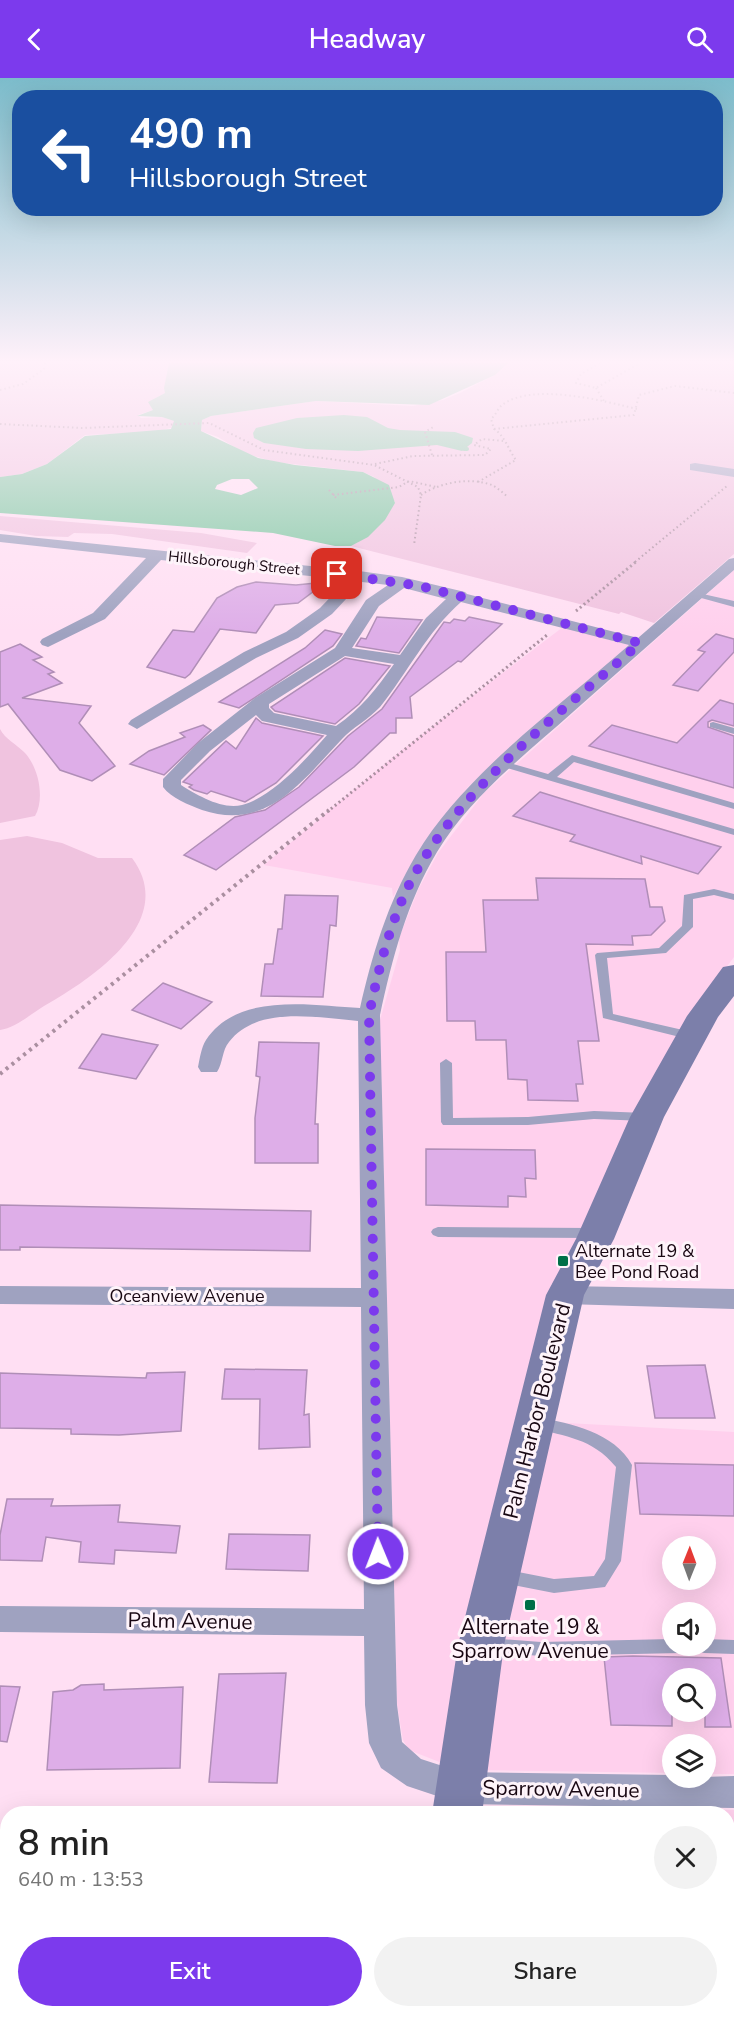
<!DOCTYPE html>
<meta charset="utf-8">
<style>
:root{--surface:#fff;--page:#f2f2f2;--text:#222;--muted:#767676;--accent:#7c3aed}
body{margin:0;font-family:"Nunito Sans",sans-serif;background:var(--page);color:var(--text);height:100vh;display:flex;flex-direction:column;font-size:22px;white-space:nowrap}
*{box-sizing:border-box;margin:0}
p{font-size:20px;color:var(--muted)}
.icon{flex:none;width:33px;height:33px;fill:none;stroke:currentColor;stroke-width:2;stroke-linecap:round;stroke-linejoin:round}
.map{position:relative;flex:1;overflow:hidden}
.side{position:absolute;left:0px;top:1728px;width:735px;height:212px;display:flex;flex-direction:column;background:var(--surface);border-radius:24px 24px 0 0;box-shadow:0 6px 24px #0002}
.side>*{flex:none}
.banner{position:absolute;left:12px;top:12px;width:711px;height:126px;border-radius:24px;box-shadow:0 6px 24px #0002;background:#1a4fa0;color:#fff;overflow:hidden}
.needle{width:39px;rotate:1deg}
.controls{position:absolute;left:662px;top:1458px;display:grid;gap:12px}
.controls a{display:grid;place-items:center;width:54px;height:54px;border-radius:50%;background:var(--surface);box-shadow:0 6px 24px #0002;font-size:30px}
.pin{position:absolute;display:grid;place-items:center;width:51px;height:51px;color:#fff;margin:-26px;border-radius:12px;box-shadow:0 3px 9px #0006}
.me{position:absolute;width:66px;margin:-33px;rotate:359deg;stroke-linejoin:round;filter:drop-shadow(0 0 4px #0008)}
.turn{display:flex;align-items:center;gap:21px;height:126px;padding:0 18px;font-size:27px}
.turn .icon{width:78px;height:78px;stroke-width:2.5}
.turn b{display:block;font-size:42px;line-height:51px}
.round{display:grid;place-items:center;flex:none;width:63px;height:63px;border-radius:32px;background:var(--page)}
.summary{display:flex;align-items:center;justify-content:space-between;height:102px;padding:0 18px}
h1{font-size:36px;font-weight:600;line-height:45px}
.cta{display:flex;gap:12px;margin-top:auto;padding:12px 18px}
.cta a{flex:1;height:69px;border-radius:36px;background:var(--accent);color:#fff;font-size:24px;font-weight:600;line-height:69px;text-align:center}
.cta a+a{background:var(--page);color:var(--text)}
header{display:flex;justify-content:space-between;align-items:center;height:78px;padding:0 18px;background:var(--accent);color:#fff;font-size:27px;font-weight:600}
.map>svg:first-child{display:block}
</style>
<header><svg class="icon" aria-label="back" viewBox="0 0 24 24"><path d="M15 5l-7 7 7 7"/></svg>Headway<svg class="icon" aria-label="search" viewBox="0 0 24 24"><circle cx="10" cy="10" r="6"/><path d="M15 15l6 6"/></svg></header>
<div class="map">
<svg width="734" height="1939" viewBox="0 0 734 1939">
<rect width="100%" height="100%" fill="#ffdff3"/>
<g fill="#ffd0ed" fill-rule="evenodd">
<path d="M734,492v387l-41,55 -137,272h-5l1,9 -105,472 -38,-15 -6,-10 -6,-36 -17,-684 20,-70 -1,-12 19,-48 20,-37 46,-60z"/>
<path d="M563,549l66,18 -161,142 -48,62 -27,48 -1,-9 -128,-23 138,-115z"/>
<path d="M548,1344l186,10v342h-29v-30h-33v29l-191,-3 18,-143zM672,1468h33v34h-33zM672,1534h33v34h-33zM672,1600h33v34h-33z"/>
<path d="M476,1728l258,4v207h-283v-7h277v-196l-253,-1z"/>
</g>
<g fill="#f0c3df">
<path d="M0,285h169l-4,30 -13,7 1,10 -15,5 3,3 21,-1 12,4v6l-18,5 -71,3 -38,29 -25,10 -22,3z"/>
<path d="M508,285h226v191l-80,69 -33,-11 -2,2 -268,-68c21,-11 33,-24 44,-44l-21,-25 -11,-5 -88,-10 -31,-9 -26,-16 -17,-6 1,-11 9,-4 105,-15 97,5 30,-6 17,-7 35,-18z"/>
<path d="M0,438l201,17 56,10 -10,10 -135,-19 -38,-1 -6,4 -32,-1 -36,-6z"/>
<path d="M0,651c5,10 16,15 24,23 15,15 21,47 11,64l-35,7z"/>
<path d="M27,758l35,7 36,15h34c47,63 -40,121 -88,148 -13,8 -29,22 -44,24v-190z"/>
</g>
<g fill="#7bc7a0" fill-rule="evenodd">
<path d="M169,285h339l-13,12 -66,30 -113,-4 -105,15 -9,4 -1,11 57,27 37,7 68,7 26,13 6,18 -10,17 -17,17 -17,9h-16l-62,-13 -273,-20v-36l22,-3 25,-10 38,-28 86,-7 3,-8 -12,-4 -25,-1 16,-6 -5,-8 17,-9 -1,-5zM232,401h17l9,9 -17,7 -26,-6 2,-4z"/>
<path d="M344,337l23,2 21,11 12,2 55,2 18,6 -1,5 -10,8 -25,-6 -79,6 -52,-2 -42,-6 -10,-5 -1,-5 3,-5 41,-10z"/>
</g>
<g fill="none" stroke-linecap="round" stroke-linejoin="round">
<path stroke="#7bc7a0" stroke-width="4" d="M464,371h3"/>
</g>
<g fill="#deaee8" stroke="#b08eb7" stroke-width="1.5">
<path d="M256,504l40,3 30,-3 -28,21 -23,2 -19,28 -36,-4 -30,45 -5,4 -38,-11 26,-37 21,2 23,-34 20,-11z"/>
<path d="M377,539l45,3 -23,33 -43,-7 5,-8 5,1z"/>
<path d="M469,539l33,7 -41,38 -3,-1 -48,36 2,21h-16v15h-6l-36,34 -138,103 -32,-15 51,-38 30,-7 34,-23 49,-51 34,-27 62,-87 6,1 4,-4 11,2z"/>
<path d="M325,552l17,4 -9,12 -94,62 -20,-6 86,-54z"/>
<path d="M716,556l18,5v13l-36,39 -25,-6 32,-33 -7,-2z"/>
<path d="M20,566l22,13 -9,3 21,12 -6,2 14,9 -40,15 69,8 -12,17 36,43 -23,15 -32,-11 -52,-66 -8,3v-55z"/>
<path d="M345,580l45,8 -31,38 -24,20 -60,-13 -4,-4z"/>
<path d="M720,622l14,4v22l-22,-6 -4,2v5l26,9v52l-145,-42 23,-21 65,18z"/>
<path d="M256,640l6,5 61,13 -47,47 -31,19 -34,-11 -4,3 -13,-4 -5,-3 3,-2 -9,-3 43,-41 10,8z"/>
<path d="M203,647l8,5 -47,45 -34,-11 19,-13 36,-14 -5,-4z"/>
<path d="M540,714l61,19 120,36 -23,27 -57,-18 1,8 -72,-23 5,-6 -62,-19z"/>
<path d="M536,800l109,1 5,28h12l3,14 -14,14 -19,1 1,9 -47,-1 13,97h-21l5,43h-7l2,17 -50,-1 -1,-20 -19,-1 -2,-39h-30l-1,-19h-28l-1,-69h40l-3,-52h55z"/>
<path d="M285,817l53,1 -2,30 -6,-1 -7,72 -62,-1 4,-32h8l5,-35h4z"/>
<path d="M163,905l49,19 -31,27 -49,-19z"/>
<path d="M102,956l56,11 -22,34 -57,-11z"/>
<path d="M259,964l60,1 -4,81h3v39h-63v-45l5,-41 -4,-1z"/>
<path d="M426,1071l109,1 1,29 -11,-1 1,19 -18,-1v11l-82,-2z"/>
<path d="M0,1127l311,6 -1,40 -290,-4v3h-20z"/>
<path d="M705,1287l10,53h-60l-8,-52z"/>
<path d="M225,1291l82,1 -3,45 5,-1 1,33 -51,2 1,-50h-38z"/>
<path d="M185,1294l-4,59 -62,4 -48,-1v-5l-71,-1v-55l146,5 1,-5z"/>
<path d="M635,1385l99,2v51l-94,-2z"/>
<path d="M7,1421h46l-2,7 69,-1 -2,17 62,4 -4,27 -61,-3 -1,14 -35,-2 2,-20 -35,-5 -4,24 -42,-1v-25z"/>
<path d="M229,1456l81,1 -2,36 -82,-2z"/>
<path d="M633,1578l88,2 10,69h-26v-49h-33v48l-61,-1 -7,-68z"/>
<path d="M286,1595l-9,110 -68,-1 10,-108z"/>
<path d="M104,1606v6l79,-3 -3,81 -133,2 6,-78 20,-2 8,-5z"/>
<path d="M0,1608l20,1 -13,55 -7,-1z"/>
</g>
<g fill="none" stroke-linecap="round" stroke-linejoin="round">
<g stroke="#aa8fa0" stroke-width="2" stroke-dasharray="1.5 3" stroke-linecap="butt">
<path d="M600,285l-19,11 -5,9 20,5 44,-25"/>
<path d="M596,310l8,13"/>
<path d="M0,312l23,-6 21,-15 1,-6"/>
<path d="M0,346l82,4 127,-5 55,27 110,15 44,22 3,8 -7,50"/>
<path d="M494,351l140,-14 5,-20 36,-9 59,7"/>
<path d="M432,377l-7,-23 10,-6"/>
<path d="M375,386l38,-8 72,-1 6,-6 -17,-4 8,-6 22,2"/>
<path d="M478,404l38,-22c-8,-11 -11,-24 -22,-31l-3,-10c5,-4 7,-11 11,-14 30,-23 102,-4 135,4"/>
<path d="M329,412l9,10"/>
<path d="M333,417l66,-8 10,-6 27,6"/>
<path d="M421,417c20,-13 49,-18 71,-10 6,3 11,8 16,12"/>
<path d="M635,484l92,-76"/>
</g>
<g stroke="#aa8fa0" stroke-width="3" stroke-dasharray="2 3" stroke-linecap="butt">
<path d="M576,533l61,-50"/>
<path d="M327,734l220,-177"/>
</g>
<path stroke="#aa8fa0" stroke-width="4" stroke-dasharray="3 4.5" stroke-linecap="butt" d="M0,996l329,-264"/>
<g fill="#9fa2c0" fill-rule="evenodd">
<path d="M694,514l40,9v6l-40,-11z"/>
<path d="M713,644l21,6v6l-24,-7v-4z"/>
<path d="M572,677l162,48v6l-160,-47 -17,15 177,52v6l-234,-69 -2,-2 5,-3 45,13z"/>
<path d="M714,811l20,5v6l-20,-5 -21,4v28l-27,26 -59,5 6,56 83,19 2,3 -2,3 -4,1 -89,-22 -8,-63 2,-2 62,-5 23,-22 2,-31z"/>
<path d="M446,981l6,4 1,55 75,-1 66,-6 52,2 6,4 -6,4 -52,-2 -66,6h-85l-2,-3 -1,-59z"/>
<path d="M438,1149l155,1 5,2 2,3 -2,3 -5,2 -155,-1 -5,-2 -2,-3 2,-3z"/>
<path d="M538,1339c33,7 76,15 94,48l-11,96 -16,26 -51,6 -51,-10 -6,-2 -2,-5 2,-5 6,-2 51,10 40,-3 11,-17 11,-92c-25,-30 -49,-29 -83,-40l-3,-4 3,-4z"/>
<path d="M488,1560l53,4 131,-3v7h17l-2,5 -6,2 -140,3 -53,-4 -6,-2 -2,-5 2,-5z"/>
<path d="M705,1561l29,1v14l-30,-1 -6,-2 -2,-5h9z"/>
</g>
<g fill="#9fa2c0" fill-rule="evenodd">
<path d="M695,385l39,6v8l-44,-7v-6z"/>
<path d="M0,456l359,37 43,6 63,15 2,2 171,44 91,-79 5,-1v12c-54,47 -107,94 -161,142 -48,43 -102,84 -136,140 -30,50 -45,107 -57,163l17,690 5,37 19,17 40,13 211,3v3l62,-2v32l-273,-4 -54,-18 -26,-18 -12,-25 -4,-38 -1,-69 -364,-4v-26l364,3 -3,-302 -361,-3v-18l361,2 -3,-267c-40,-3 -101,-16 -129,21 -7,8 -6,21 -12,30h-16l-3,-5c2,-9 3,-19 8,-27 32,-48 104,-35 154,-32 12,-53 28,-106 56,-153 48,-81 143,-148 213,-210l-168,-43c-34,30 -53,70 -81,105 -12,13 -27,20 -38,32 -40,42 -75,93 -140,71 -13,-5 -31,-12 -39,-23v-8l35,-36 57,-45 80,-50 31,-48 22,-15 -26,-3 -30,32 -34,24 -42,20 -119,71 -9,-5 3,-4 113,-68 42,-20 34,-24 27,-28 -186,-20 -56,59 -57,28 -6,-2 -2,-3 2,-3 51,-26 53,-55 -146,-16zM404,510l42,11 -20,19 -26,37 -48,-7 27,-42zM345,578l49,8c-17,24 -33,45 -58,62l-62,-13 -5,-5v-4zM256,637l6,6 65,14c-21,24 -53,61 -85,70 -20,5 -45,-10 -61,-20v-5l29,-29z"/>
<path d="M565,1208l169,3v20l-169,-5 -9,-2 -4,-7 4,-7z"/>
</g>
<g fill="#7c7faa" fill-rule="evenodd">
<path d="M734,887v31l-16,21 -54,100 -50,122 -30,56 -80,350 -22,169h-50l26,-169 88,-350 30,-56 54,-122 57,-101 36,-49z"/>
<path d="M405,1932h54l1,7h-56z"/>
</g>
</g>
<linearGradient id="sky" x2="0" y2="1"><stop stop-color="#7cbccb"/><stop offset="0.51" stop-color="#fff1fa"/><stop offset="1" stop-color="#fff1fa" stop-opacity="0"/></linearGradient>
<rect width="734" height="556" fill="url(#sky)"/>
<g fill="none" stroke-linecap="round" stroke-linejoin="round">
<path stroke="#7c3aed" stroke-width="10" stroke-dasharray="0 18" d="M337,496l83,12 220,57c-81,72 -185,147 -233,246 -19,41 -29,83 -38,126l9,539"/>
</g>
<g fill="#006f48" stroke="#fef4fa" stroke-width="2">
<rect x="557" y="1177" width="12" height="12" rx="3"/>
<rect x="524" y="1521" width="12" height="12" rx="3"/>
</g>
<g text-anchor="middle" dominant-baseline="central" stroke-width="6" stroke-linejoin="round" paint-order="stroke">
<g font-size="15" fill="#180712" stroke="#fef4fa">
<text transform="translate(234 485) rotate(6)">Hillsborough Street</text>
</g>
<g font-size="18" fill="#180712" stroke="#fef4fa" text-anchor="start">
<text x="575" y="1173">Alternate 19 &amp;<tspan x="575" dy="21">Bee Pond Road</tspan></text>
</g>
<g font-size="18" fill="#180712" stroke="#fef4fa">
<text x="187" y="1218">Oceanview Avenue</text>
</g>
<g font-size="21" fill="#180712" stroke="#fef4fa">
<text transform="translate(537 1333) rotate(-76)">Palm Harbor Boulevard</text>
<text transform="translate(190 1543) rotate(1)">Palm Avenue</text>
<text transform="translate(561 1711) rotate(1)">Sparrow Avenue</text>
</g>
<g font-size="21" fill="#180712" stroke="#fef4fa">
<text x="530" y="1549">Alternate 19 &amp;<tspan x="530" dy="24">Sparrow Avenue</tspan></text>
</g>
</g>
</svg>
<div class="controls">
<a><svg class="needle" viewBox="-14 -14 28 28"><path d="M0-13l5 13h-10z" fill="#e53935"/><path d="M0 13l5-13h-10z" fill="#767676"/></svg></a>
<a><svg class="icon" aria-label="sound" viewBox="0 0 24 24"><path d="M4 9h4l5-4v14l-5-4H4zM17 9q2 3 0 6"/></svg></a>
<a><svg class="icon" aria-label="search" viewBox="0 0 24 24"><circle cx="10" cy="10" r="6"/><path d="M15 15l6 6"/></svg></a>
<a><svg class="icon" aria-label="layers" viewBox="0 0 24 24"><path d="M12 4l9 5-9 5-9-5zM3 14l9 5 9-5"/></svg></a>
</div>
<div class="pin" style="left:337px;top:496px;background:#d93025"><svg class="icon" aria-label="arrive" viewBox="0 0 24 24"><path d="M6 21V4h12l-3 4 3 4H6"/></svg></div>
<svg class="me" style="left:378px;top:1476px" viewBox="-20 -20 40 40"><circle r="17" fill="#7c3aed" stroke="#fff" stroke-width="3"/><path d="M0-11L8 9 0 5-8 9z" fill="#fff"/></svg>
<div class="banner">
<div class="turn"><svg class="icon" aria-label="left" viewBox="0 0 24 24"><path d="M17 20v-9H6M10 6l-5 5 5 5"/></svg><div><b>490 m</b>Hillsborough Street</div></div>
</div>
<section class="side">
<div class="summary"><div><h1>8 min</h1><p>640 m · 13:53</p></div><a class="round"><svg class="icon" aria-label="close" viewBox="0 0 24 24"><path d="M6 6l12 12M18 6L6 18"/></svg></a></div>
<div class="cta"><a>Exit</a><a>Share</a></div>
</section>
</div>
